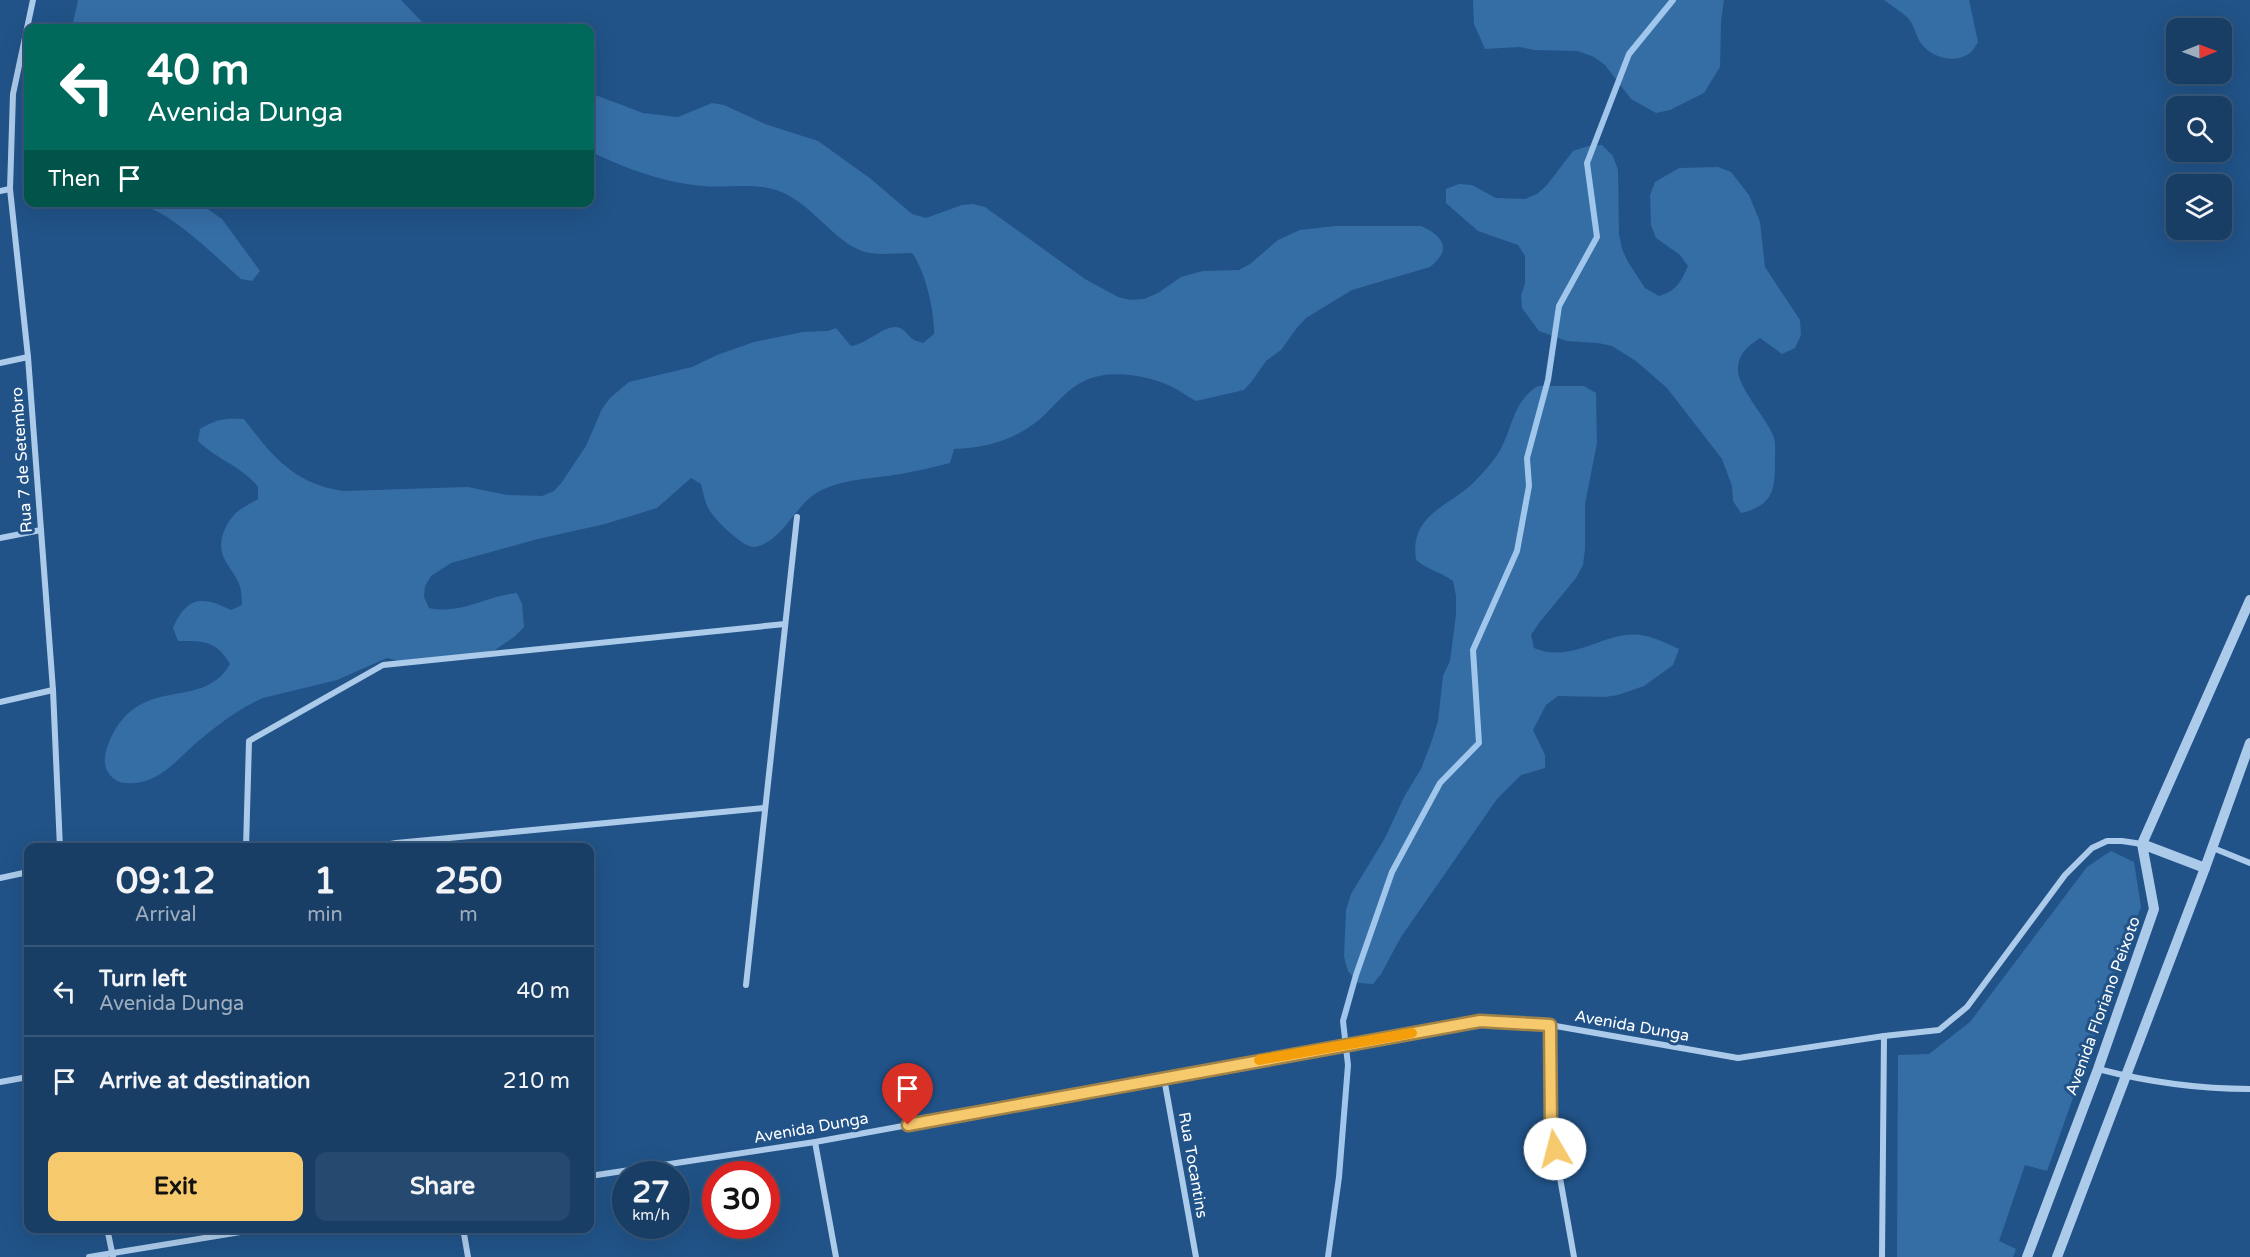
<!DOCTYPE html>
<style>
:root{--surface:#193e66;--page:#26496f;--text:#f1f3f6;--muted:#9faebf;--line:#37577a;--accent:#f7c96d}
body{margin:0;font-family:"Varela Round",sans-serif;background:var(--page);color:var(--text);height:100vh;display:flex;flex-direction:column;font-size:22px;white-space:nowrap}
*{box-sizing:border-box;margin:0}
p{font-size:20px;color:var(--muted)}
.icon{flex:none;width:33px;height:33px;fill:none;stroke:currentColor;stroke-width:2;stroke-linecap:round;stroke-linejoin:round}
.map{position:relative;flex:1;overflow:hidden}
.sheet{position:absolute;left:24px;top:843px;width:570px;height:390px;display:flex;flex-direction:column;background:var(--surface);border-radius:12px;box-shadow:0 6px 24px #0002,0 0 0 2px var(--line)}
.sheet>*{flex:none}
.banner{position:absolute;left:24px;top:24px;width:570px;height:183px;border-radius:12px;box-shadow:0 6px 24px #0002,0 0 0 2px var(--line);background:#00695c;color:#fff;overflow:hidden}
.needle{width:39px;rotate:89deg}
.controls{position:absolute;left:2166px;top:18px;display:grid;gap:12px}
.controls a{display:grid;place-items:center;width:66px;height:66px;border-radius:12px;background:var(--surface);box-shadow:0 6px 24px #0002,0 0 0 2px var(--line);font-size:30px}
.speed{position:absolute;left:612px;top:1161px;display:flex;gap:12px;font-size:30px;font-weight:700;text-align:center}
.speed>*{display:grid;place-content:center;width:78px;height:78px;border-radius:50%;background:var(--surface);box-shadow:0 6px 24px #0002,0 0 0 2px var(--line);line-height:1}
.speed small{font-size:15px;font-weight:400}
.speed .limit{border:9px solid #d22;background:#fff;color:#111}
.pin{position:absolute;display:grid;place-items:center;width:51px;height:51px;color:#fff;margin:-62px -26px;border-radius:50% 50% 50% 0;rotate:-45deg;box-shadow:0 0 6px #0007}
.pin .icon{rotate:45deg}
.me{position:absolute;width:66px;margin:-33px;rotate:352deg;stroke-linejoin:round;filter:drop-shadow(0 0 4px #0008)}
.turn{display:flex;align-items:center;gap:21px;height:126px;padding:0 24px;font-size:27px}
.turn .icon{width:78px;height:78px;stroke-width:2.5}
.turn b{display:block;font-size:42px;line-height:51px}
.then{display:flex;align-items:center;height:57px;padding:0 24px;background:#0003;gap:12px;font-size:22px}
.eta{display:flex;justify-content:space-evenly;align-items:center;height:102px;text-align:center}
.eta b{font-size:36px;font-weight:700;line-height:42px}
.cta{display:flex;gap:12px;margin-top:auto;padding:12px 24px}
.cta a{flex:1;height:69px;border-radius:12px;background:var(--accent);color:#111;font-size:24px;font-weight:700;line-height:69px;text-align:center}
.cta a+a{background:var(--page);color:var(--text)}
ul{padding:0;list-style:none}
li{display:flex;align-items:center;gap:18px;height:90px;padding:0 24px;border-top:2px solid var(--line)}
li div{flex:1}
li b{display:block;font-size:22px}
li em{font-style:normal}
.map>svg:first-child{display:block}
</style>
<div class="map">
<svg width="2250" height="1257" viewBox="0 0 2250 1257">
<rect width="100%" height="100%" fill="#215388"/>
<g fill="#356da5">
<path d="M78,0h323l27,28h-356z"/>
<path d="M1473,0h251l-3,21 -1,46 -16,26 -34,17 -14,3 -25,-14 -26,-34 -11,-8 -16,-6 -43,-1 -16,-3 -34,2 -11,-25z"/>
<path d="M1884,0h85l9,42c-2,3 -5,9 -8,11 -16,12 -40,4 -50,-11 -5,-9 -6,-18 -13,-25 -7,-6 -16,-12 -23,-17z"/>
<path d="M590,93l53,20 35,4 34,-14 12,2 41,19 53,17 53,38 41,35 14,4 36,-13 11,-1 12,3 100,72 33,18 12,3 14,-1 14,-6 23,-16 22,-6 36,-1 11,-6 28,-24 22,-10 36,-4h85c23,10 31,24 9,41l-78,23 -46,28 -10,11 -15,21 -15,11 -14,20 -8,9 -48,11c-11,-6 -21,-14 -33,-18 -22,-9 -55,-13 -77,-3 -19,8 -31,26 -46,39 -25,21 -54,29 -86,30l-4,14c-16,4 -33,8 -49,11 -29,5 -64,4 -89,22 -18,14 -33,47 -57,51 -13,1 -43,-30 -48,-41 -3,-7 -4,-15 -6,-22l-10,-6 -34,30 -52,16 -67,15 -87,24 -20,13 -6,10 -1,11 5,11c31,7 57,-12 88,-15l5,11 2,23 -10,10 -19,13 -36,8 -60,3 -12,-3 -50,22 -74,18c-21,9 -43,25 -61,40 -24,19 -42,48 -76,45 -6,0 -12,-3 -16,-8 -7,-8 -6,-20 -2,-30 29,-75 94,-31 122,-81 -14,-24 -27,-23 -52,-23l-5,-13c14,-32 29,-32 58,-18l11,-5c0,-26 -7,-26 -18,-47 -7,-14 0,-32 10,-43 6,-7 16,-11 24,-16v-12c-15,-20 -42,-28 -60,-46l2,-12c16,-10 26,-11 44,-10 28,37 50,65 99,72l125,-4 39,8 35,1 12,-5 8,-9 24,-36 16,-37 8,-11 19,-16 63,-15 25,-12 37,-13 49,-10 25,-1 8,-3 15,18c16,-2 29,-18 44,-19 10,0 12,9 19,13 3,1 6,2 9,3l11,-9c1,-21 -9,-64 -22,-81 -15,0 -36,3 -50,-2 -30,-11 -53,-51 -86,-61 -23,-7 -49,-2 -73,-4 -38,-3 -80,-18 -113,-35z"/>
<path d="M1602,145l11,11 5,14 1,64 3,15 6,13 17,26 14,8c17,-5 22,-14 29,-30l-8,-11 -24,-17 -5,-13 -1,-30 5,-13 24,-14 39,-1 13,5 18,23 11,27 5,45 35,53 1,15 -6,13 -13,6 -22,-16c-12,8 -23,17 -22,33 1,17 27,46 35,64 3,7 2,15 2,23 0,30 0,47 -34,55l-8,-12 -1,-15 -10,-27 -55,-71 -31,-27 -24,-15 -14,-3 -31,-2 -28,-10 -17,-23 -1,-12 4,-13v-27l-7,-11 -40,-14 -32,-28v-14l13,-5 13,1 24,13 29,1 12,-5 10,-9 26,-34 15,-5z"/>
<path d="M76,203h123l23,16 38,52 -8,10 -11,-2c-22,-19 -73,-71 -101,-73 -23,-1 -43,8 -64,-3z"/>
<path d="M1538,386h46l12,7 1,50 -12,61v45l-2,16 -7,13 -37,45 -8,12 3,13c32,14 60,-8 91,-13 20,-3 37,6 54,14l-6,16 -29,21 -26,9 -13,2 -47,-1 -12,9 -13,25 12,25v13l-24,7 -24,24 -96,138 -20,37 -8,10 -15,-1 -10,-12 -4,-14 2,-47 5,-16 34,-56 19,-41 17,-28 10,-26 7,-22 5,-45 7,-15 6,-46v-19l-3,-15c-12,-9 -25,-11 -37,-21 -7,-49 37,-53 63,-83 6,-7 15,-16 20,-25 14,-24 13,-50 39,-66z"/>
<path d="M2111,851l23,11 7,45 -94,264 -22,-6 -26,76 17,8 -3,8h-116l1,-202 31,-1 41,-32 117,-155z"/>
</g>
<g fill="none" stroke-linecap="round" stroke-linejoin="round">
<path stroke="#a0c6eb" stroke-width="6" d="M1328,1257l11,-80 9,-112 -5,-44 13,-46 36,-103 48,-89 39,-40 -6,-93 44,-99 12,-65 -2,-28 21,-78 11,-74 38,-69 -10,-74 42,-109 44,-54"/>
<g stroke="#accbea" stroke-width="6">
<path d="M33,0l-20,94 -3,95 18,168 13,173 12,160 7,158"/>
<path d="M0,191l10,-2"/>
<path d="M0,363l28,-6"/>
<path d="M0,538l41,-8"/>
<path d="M0,702l53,-12"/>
<path d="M246,848l3,-107 134,-76 402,-41"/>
<path d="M368,848l28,-5 369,-35"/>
<path d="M2213,848l37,15"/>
<path d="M0,878l28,-6"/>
<path d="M746,985l51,-468"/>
<path d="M1550,1025l1,102 23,130"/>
<path d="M1884,1036l55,-6 28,-23 98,-132 27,-27 15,-7h15l20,3"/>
<path d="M2098,1069c50,13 101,20 152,20"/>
<path d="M1164,1078l32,179"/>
<path d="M0,1082l28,-5"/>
<path d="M815,1142l21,115"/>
<path d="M590,1176l225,-34 665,-121 70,4 188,33 146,-22 -2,221"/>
<path d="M107,1228l6,29"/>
<path d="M463,1228l5,29"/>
<path d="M89,1257l176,-29"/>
</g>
<g stroke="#accbea" stroke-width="10">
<path d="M2142,844l63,24"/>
<path d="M2027,1257l71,-188 56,-160 -12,-65 108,-244"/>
<path d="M2057,1257l148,-389 45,-125"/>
</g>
</g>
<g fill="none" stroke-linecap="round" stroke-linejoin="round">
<defs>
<path id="route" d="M908,1125l572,-104 70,4 1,102 4,22"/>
</defs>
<use href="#route" stroke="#a18347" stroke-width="15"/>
<use href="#route" stroke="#f7c96d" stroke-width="10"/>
<path stroke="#f59e0b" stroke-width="10" d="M1259,1060l153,-27"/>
</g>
<g text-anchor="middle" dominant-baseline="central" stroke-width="6" stroke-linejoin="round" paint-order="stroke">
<g font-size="16" fill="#fff" stroke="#215388">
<text transform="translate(22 460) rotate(-94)">Rua 7 de Setembro</text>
<text transform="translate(2103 1006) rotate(-70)">Avenida Floriano Peixoto</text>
<text transform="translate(1632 1026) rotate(10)">Avenida Dunga</text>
<text transform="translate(811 1128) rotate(-10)">Avenida Dunga</text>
<text transform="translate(1193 1165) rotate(80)">Rua Tocantins</text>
</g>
</g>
</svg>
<div class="controls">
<a><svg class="needle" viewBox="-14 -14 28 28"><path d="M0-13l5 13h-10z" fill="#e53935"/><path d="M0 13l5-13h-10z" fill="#9faebf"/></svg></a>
<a><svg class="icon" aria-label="search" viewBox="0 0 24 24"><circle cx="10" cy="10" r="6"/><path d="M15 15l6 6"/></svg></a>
<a><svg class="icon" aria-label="layers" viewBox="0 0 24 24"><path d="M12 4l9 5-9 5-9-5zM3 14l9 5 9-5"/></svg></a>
</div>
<div class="speed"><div>27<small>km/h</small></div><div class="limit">30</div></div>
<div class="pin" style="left:908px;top:1125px;background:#d93025"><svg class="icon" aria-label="arrive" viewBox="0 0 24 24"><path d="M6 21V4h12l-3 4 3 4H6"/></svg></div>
<svg class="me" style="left:1555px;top:1149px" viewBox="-20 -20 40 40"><circle r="19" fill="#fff"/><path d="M0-13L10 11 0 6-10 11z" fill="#f7c96d"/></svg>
<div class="banner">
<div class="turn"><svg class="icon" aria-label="left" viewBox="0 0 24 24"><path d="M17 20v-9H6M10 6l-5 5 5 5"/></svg><div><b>40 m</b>Avenida Dunga</div></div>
<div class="then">Then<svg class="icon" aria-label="arrive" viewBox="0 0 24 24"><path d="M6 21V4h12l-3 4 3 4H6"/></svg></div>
</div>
<section class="sheet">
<div class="eta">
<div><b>09:12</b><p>Arrival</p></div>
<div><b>1</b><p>min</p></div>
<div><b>250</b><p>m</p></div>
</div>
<ul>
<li><svg class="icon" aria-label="left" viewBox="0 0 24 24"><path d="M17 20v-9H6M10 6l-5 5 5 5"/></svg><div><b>Turn left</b><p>Avenida Dunga</p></div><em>40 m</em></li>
<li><svg class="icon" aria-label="arrive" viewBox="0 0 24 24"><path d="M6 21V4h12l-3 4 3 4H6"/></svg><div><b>Arrive at destination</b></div><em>210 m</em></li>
</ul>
<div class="cta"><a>Exit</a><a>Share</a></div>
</section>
</div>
